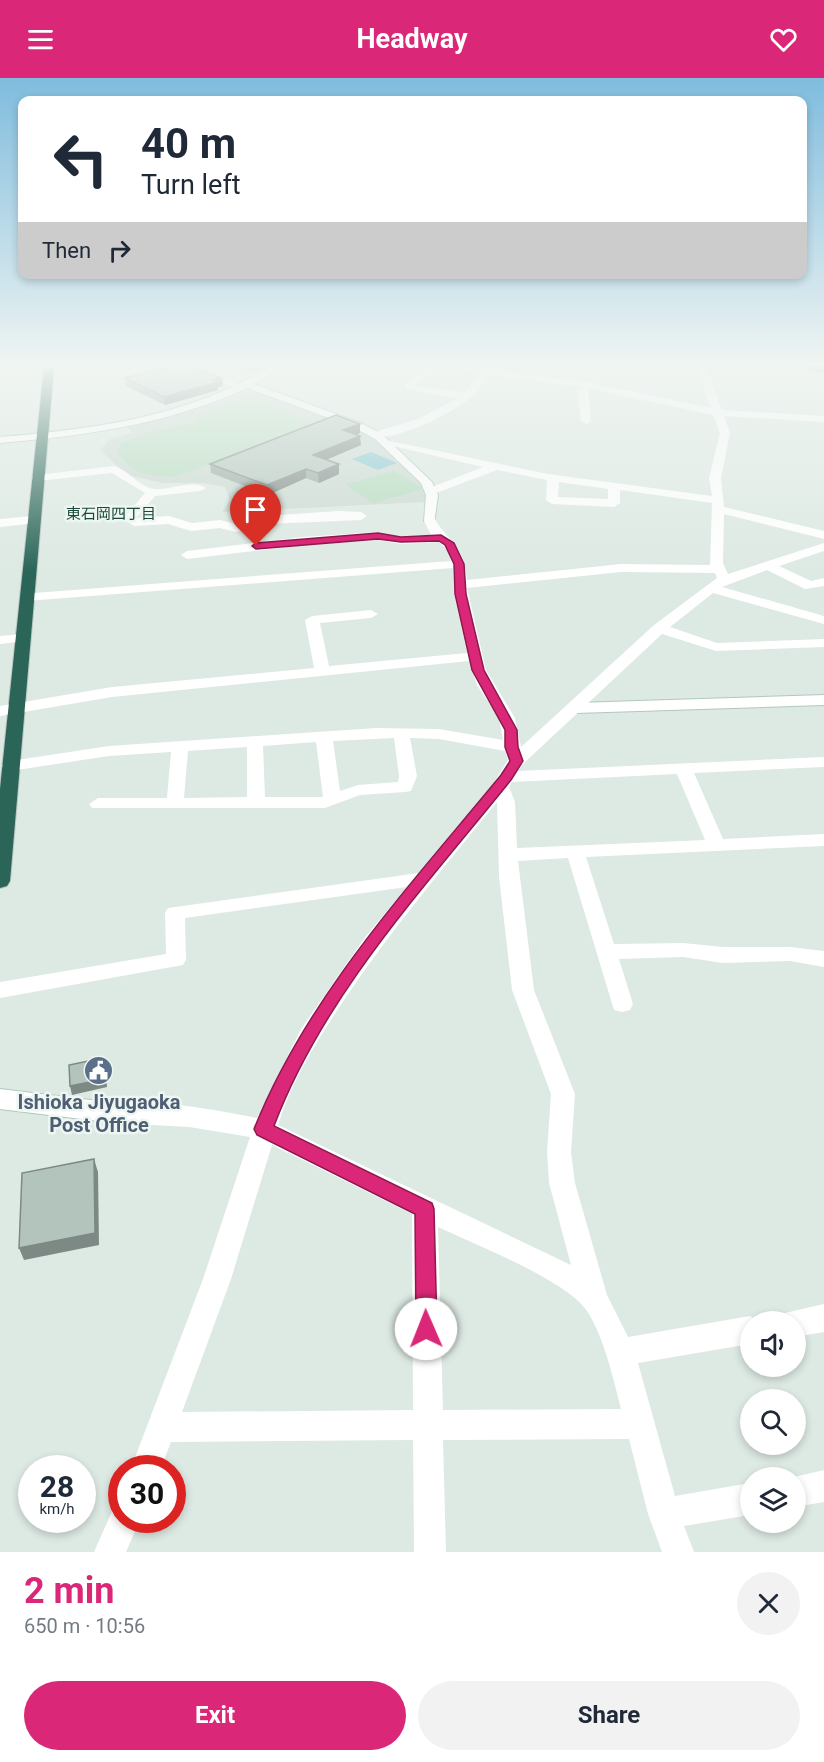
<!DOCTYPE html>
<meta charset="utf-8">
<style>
:root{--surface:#fff;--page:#f2f2f3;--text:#1f2937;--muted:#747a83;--accent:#db2777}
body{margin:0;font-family:Roboto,"Noto Sans JP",sans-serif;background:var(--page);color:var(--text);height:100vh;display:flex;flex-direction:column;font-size:22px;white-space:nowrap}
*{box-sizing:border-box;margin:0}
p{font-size:20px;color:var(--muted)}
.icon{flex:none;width:33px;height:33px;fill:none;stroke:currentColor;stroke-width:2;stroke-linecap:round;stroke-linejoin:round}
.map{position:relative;height:1474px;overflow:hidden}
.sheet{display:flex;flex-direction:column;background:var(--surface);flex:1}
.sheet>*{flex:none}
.hud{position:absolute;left:18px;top:18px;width:789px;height:183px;border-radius:12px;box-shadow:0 3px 9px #0003;background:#fff;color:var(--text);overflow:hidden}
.buttons{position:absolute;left:740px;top:1233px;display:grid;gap:12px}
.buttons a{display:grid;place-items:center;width:66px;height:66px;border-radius:50%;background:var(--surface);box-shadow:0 3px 9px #0003;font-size:30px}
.speed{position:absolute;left:18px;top:1377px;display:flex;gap:12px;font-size:30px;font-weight:700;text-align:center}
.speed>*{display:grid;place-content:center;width:78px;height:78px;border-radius:50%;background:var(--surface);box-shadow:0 3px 9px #0003;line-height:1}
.speed small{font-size:15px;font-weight:400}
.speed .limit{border:9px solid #d22;background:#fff;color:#111}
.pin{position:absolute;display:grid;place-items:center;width:51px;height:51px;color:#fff;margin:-62px -26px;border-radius:50% 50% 50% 0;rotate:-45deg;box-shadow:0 0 6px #0007}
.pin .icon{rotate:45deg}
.me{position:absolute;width:66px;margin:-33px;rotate:359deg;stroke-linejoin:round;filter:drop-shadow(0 0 4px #0008)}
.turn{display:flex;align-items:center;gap:21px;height:126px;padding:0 24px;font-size:27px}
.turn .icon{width:78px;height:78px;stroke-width:2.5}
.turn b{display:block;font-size:42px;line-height:51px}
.then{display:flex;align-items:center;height:57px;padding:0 24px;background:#0003;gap:12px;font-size:22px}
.round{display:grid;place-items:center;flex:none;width:63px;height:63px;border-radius:32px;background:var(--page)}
.head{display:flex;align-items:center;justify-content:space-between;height:102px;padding:0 24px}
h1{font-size:36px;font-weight:700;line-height:45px;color:var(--accent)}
.primary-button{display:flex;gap:12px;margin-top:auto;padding:12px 24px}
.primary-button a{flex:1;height:69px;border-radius:36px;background:var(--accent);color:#fff;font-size:24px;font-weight:700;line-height:69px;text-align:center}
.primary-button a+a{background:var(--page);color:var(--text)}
header{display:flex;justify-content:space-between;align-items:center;height:78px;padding:0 24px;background:var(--accent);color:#fff;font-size:27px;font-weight:700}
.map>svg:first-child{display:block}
</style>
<header><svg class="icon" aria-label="menu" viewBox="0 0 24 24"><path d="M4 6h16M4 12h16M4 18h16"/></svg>Headway<svg class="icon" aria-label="heart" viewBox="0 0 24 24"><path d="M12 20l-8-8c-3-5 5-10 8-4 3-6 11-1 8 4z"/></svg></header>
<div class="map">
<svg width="824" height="1474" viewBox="0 0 824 1474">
<rect width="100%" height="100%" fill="#dde9e3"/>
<path fill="#cbd9d2" d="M251,312l108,38 19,11 40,36 7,13v14l-203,10 8,-12 -5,-13 -22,-4h-40l-36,-8 -27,-25 10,-11 22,-6 -6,-8 56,-12z"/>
<g fill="#b5dbbe">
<path d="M259,323l58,26 -143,50c-27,-2 -39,-1 -57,-24l4,-10 31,-11 43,-9 10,-10 31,-10z"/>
<path d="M394,393l30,18 -51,14 -28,-19z"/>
</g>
<path fill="#83c7d0" d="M371,374l26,11 -19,7 -26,-11z"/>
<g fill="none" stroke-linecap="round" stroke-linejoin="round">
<defs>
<g id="secondary">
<path d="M269,289h11l-26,17 107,39 22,12 49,47 6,13 -4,29 -10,-3 2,-26 -5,-12 -46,-44 -22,-12 -106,-39c-78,36 -162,48 -247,55v-6c93,-8 188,-20 269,-70z"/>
<path d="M824,617v10l-248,8 -8,-5 8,-5z"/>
<path d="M0,1011l115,14 8,3 4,7 -4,7 -8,3 -115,-14z"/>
</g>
<g id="highway">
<path d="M44,289h10l-44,514 -3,5 -7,2v-99z"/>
<path d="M802,289h22v6l-20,-4z"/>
</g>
</defs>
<use href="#secondary" stroke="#b0c9bf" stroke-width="2"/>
<use href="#highway" stroke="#bcc4c1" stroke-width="2"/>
<g fill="#fff" fill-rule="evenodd">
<path d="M179,289h14l55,20 -8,2z"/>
<path d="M426,289h10l-20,18 48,8 17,-19 -33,-7h25l115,15 123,26 -15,-41h10l16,43 102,6v6l-100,-6 6,17 -9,45 3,29 100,24v8l-100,-25 -1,49 5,11 96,-31v8l-45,15 32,15 13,-3v8l-19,3 -38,-19 -45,17 102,29v8l-111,-31 -43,34 47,16 107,-4v8l-108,4 -54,-17 -139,130 -5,7 306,-14v10l-130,6 29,66 101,-5v12l-238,11 28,87 69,-1 40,4h67l34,4v16l-34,-6 -67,2 -40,-6 -64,2 14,45 -3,6 -8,2 -8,-2 -46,-152 -50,3 16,129 41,104 -4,58 4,31 32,112 21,42 122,-21 10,6h-10v22l-112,19 37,133 75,-13v32l-66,11 10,26h-32l-14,-38 -19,-75 -186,1 3,112h-32l-1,-112 -242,2 -10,26h-30l72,-189 47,-142 -61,-10 -74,-4 -8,-3 -4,-7 4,-7c32,-11 114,5 150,12l44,-89 65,-93 41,-49 -222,31 1,42 -3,5 -183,33v-16l166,-28 -1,-41 3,-5 251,-35 74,-89 15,-24 -3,-9 -66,-12 -29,-1 7,38 -6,15 -6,1 -45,3 -35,13h-233l-3,-4 9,-6h69l4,-46 -62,4 -99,15 -9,-5 9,-5 99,-15 267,-18 63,1 64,11 -4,-22 -22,-33 -8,-24 -357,36 -112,19v-10l112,-19 202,-19 -9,-48 7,-4 59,-6 7,4 -7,4 -51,5 9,43 138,-13 -13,-59 -1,-26 -427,33 -5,-1v-6l430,-33 -4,-11 -8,-8 -38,2 -23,-4 -75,5 -116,14 -6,-4 6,-4 116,-14 75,-5 23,4 30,-1 -7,-14 6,-4 4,1c17,27 30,27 33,62l154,-16 89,1 2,-62 -92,-13v13l-6,4 -62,-3 -6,-4 1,-20 -50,-10 -66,25 -6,-4 2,-2 56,-22 -103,-24 5,-3 163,34 164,22 -3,-18 11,-45 -7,-18 -123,-26 -2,2 3,30 -5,3 -5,-3 -3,-30 3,-4 -91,-12c-7,8 -13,18 -22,25 -19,14 -72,41 -96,37v-4l46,-14 40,-21 -53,-9v-4zM559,404l49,7v10l-50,-2zM621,494l94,1 2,5 -63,47 -133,122 -6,-29 -29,-48 -19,-82zM394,660l5,38 -1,6 -40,3 -18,6 -7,-50zM316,664l7,55h-58l-2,-51zM247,669v50l-63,1 4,-47zM677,696l28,66 -188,8 -2,-46 -6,-15 3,-5zM497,724l2,75 13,113 39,104 -4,58 2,31 22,82 -293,-140c14,-45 40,-86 66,-125 47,-70 100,-133 153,-198zM272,1067l140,69 1,196 -231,2 49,-133zM438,1149c38,18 120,50 145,79 19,22 31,75 38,103l-178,1z"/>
<path d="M114,388c15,4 24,21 41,23 14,1 40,-10 51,-1l-6,3 -45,5 -19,22 33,-2 23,7 28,-3 16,4 30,-8 72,-5 23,1 6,4 -6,4 -95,4 -30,8 -16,-4 -29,3 -23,-7 -34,2 -11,-7 22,-26 -33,-20 -75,8 -6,-3 6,-3z"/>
<path d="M32,438l6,4 -2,3 -36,4v-8z"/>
<path d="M22,556l5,1 2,3 -2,3 -27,3v-8z"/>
<path d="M824,1226v28l-29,5v-15h-13l3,-9z"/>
<path d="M824,1392v32l-29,5v-29h-5z"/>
<path d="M122,1427v15h18l-14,32h-32l19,-43z"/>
</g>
<use href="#secondary" fill="#fff" fill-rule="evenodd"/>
<use href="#highway" fill="#2a6557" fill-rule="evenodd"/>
</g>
<g fill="#99a9a2">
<path d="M217,289h43v2l-5,3z"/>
<path d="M125,300h97l1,8 -5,1v3l-53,15 -39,-19z"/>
<path d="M360,346v9l-3,2 4,10 -35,15 13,14 -20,9 -13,-5 -38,17 -57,-22 -1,-9z"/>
</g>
<g fill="#7d8984">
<path d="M254,289h6v2l-5,3z"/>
<path d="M222,300l1,8 -5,1v3l-53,15 -1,-8z"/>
<path d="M360,346v9l-16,6 -1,-9z"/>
<path d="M360,358l1,9 -47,20 -1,-10z"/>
<path d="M339,386v10l-20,9 -1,-10z"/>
<path d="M306,391v9l-38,17 -1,-10z"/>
<path d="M103,980l2,8 2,21 -35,8 -2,-9z"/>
<path d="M94,1081l4,13 1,73 -75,15 -5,-12z"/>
</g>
<g fill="#b2c4bc" stroke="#7d8984" stroke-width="1.5">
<path d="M170,289h22l30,11 -9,2 5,2 -54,15 -39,-19z"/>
<path d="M336,337l24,9 -17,6 17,6 -47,19 26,9 -21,9 -12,-4 -39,16 -57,-21z"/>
<path d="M103,980l2,21 -35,7 -1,-21z"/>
<path d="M94,1081l1,74 -76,15 3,-75z"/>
</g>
<linearGradient id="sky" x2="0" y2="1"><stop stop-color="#7fbcde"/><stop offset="0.58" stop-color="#f0f5f2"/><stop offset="1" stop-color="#f0f5f2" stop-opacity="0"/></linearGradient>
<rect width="824" height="495" fill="url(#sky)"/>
<path fill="#db2777" stroke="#8e194d" stroke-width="1.5" d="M378,455l23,4 40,-2 13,8 10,21 2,30 18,76 33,60 1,17 5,14 -12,19c-86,107 -187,214 -237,346l158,77 2,6 3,120 -3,7 -8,3 -7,-3 -3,-7 -1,-115 -158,-79 -3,-6c54,-135 156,-243 247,-354l9,-14 -5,-14v-17l-33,-60 -17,-76 -1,-30 -9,-19 -6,-4 -38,1 -23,-3 -122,10 -4,-3 4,-3z"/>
<defs>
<symbol id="civic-disc" viewBox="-11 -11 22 22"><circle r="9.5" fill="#5c6f8a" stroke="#edf6f1"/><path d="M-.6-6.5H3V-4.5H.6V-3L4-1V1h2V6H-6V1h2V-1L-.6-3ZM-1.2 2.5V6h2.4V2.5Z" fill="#fff"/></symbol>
</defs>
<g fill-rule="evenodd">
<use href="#civic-disc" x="82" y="976" width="33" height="33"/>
</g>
<g text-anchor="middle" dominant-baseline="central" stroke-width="5" stroke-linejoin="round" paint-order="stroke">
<g font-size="15" fill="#1b4a3d" stroke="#edf6f1">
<text x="111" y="436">東石岡四丁目</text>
</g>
<g font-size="20" font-weight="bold" fill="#4e5e75" stroke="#edf6f1">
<text x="99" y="1024">Ishioka Jiyugaoka<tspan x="99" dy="23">Post Office</tspan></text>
</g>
</g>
</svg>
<div class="buttons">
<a><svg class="icon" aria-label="sound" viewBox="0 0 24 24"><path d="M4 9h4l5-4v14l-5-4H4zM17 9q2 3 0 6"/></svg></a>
<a><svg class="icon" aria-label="search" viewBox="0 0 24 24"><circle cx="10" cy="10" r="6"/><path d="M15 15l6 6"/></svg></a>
<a><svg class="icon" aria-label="layers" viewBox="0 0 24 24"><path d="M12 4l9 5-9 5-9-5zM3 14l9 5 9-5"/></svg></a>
</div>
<div class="speed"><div>28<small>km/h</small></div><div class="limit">30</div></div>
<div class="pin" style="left:256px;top:468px;background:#d93025"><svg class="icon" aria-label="arrive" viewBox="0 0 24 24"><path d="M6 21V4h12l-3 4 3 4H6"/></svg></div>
<svg class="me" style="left:426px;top:1251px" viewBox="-20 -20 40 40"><circle r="19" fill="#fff"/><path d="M0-13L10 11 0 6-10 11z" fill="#db2777"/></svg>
<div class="hud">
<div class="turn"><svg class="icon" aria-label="left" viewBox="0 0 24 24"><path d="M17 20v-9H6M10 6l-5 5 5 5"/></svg><div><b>40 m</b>Turn left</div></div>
<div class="then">Then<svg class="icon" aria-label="right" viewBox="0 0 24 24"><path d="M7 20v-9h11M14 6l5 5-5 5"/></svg></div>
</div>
</div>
<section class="sheet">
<div class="head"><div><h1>2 min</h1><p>650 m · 10:56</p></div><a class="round"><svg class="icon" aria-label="close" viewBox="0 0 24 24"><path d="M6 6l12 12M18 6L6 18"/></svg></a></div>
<div class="primary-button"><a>Exit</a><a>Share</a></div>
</section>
